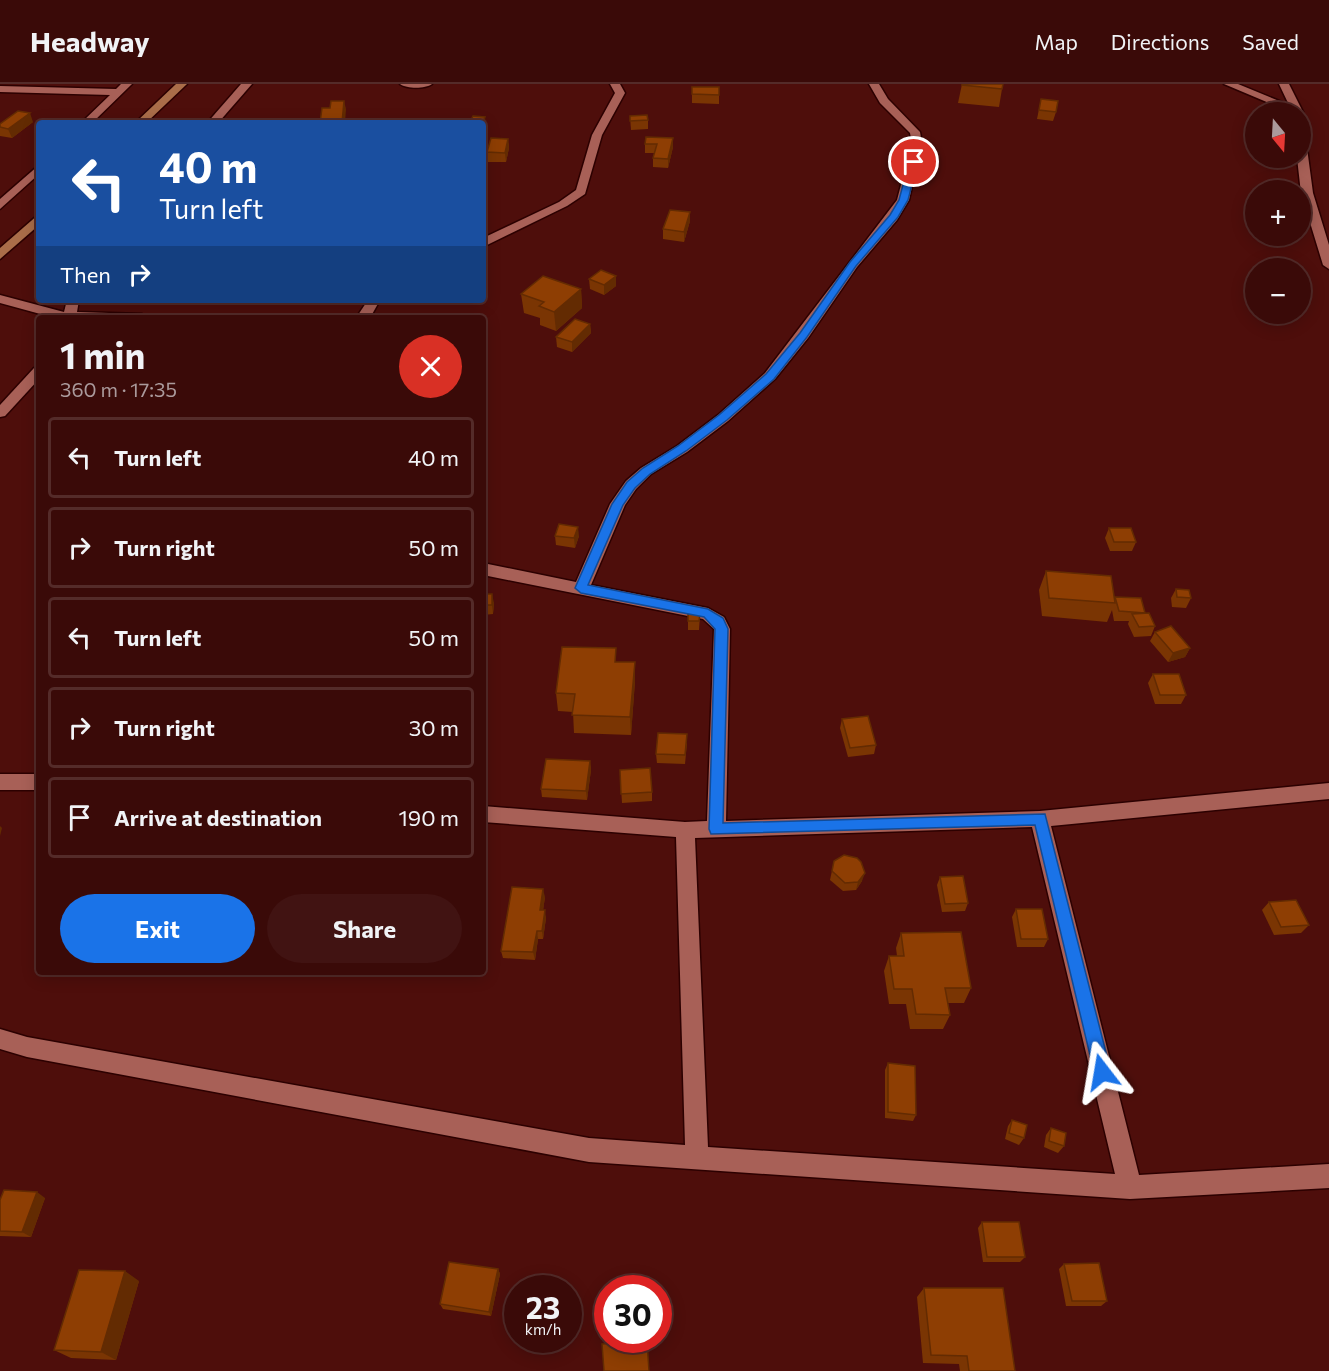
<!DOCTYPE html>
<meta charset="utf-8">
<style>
:root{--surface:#3a0a08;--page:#411312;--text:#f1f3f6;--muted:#ab9a9c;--line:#542b29;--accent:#1a73e8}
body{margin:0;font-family:Commissioner,sans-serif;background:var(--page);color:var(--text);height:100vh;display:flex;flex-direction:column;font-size:22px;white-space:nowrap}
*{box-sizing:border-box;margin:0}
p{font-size:20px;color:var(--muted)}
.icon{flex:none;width:33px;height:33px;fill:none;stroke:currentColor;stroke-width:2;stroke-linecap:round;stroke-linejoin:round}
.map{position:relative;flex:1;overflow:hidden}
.side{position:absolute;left:36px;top:231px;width:450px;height:660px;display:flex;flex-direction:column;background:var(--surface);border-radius:6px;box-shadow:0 3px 15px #0003,0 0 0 2px var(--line)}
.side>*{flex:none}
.guide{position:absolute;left:36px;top:36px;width:450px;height:183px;border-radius:6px;box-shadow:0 3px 15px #0003,0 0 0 2px var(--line);background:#1a4fa0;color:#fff;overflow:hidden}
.needle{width:39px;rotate:162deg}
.controls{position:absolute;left:1245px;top:18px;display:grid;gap:12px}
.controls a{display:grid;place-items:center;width:66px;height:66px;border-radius:50%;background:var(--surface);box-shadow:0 3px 15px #0003,0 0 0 2px var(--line);font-size:30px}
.speed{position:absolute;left:504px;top:1191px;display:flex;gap:12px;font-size:30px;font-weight:700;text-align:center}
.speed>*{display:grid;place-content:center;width:78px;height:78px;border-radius:50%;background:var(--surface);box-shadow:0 3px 15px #0003,0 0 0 2px var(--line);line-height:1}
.speed small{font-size:15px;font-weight:400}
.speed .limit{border:9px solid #d22;background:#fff;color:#111}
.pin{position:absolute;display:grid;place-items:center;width:51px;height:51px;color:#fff;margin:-26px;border:3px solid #fff;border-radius:50%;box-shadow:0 2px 6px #0007}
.me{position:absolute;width:66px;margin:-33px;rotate:346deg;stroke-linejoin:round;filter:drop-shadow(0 0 4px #0008)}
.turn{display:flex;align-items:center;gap:21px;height:126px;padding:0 24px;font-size:27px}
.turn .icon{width:78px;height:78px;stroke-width:2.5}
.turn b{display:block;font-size:42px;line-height:51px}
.then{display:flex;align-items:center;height:57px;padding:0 24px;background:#0003;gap:12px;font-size:22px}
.round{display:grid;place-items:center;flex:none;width:63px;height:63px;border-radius:32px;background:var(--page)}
.head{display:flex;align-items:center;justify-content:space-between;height:102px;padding:0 24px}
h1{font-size:36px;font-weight:700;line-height:45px}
.primary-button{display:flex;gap:12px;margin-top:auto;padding:12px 24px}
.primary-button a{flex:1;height:69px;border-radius:36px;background:var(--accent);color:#fff;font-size:24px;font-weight:700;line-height:69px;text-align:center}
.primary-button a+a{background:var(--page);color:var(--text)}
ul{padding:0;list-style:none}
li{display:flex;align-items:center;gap:18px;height:81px;margin:0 12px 9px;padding:0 12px;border:3px solid var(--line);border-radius:6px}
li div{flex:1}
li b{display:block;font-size:22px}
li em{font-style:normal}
header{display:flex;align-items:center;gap:36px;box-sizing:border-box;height:84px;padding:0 30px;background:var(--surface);border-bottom:2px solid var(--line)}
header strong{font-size:28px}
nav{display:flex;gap:33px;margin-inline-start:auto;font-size:21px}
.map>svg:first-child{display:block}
</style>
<header>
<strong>Headway</strong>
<nav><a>Map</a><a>Directions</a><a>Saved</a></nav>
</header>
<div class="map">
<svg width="1329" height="1287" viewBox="0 0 1329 1287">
<rect width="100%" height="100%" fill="#4e0e0b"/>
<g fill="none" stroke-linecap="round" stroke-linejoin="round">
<defs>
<g id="minor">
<path d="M121,0h11l-40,39h-11l29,-28 -110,-3v-6l116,3z"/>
<path d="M241,0h11l-34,39h-11z"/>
<path d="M400,0h32c-7,5 -25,5 -32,0z"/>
<path d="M610,0h10l5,9 -23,42 -17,59 -18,12 -84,41v-9l76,-36 17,-12 16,-55 23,-42z"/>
<path d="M869,0h10l9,15 32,33 2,11 -13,57 -12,20 -40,47 -49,71 -33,41 -47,42 -41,31 -36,22 -15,15 -11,16 -34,80 117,23 16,9 6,12 -4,192 314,-10 289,-28v16l-278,27 88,349 190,-11v24l-199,11 -541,-37 -562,-105 -27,-8v-20l27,8 562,101 96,7 -9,-308 -193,-15v-16l202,16 22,-1 7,-192 -11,-10 -220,-44v-12l93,19 34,-78 16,-23 15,-13 36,-22 41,-31 47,-42 132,-173 15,-57 -2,-10 -30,-30zM1032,743l83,347 -407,-27 -13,-309z"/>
<path d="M1224,0h14l51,21 -10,-21h10l14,28 -3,3 -10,-3z"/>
<path d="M1300,46l5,3 8,60 16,52v24l-6,-4 -22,-72 -4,-35h3z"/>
<path d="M39,81v9l-39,35v-10z"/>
<path d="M0,211l64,17 3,-12h12l-2,12 65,2 7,4h-94l-55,-15z"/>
<path d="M368,216h12l-10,18h-14z"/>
<path d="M39,283v12l-34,37 -5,1v-12l34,-37z"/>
<rect x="0" y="690" width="39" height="16"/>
</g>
<g id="secondary">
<path d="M176,0h11l-41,39h-11z"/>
<path d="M39,130v11l-39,34v-11z"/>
</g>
</defs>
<use href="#minor" stroke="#2c0000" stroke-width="3"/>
<use href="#secondary" stroke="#2c0000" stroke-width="3"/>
<use href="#minor" fill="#a86057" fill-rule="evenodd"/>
<use href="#secondary" fill="#aa6d49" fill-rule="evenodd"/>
</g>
<g fill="#7a3503">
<path d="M962,0l40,5 -3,18 -41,-4z"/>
<path d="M692,3h27v17l-27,-1z"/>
<path d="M1041,15l15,13 -3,9 -16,-2z"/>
<path d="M630,32l18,4v9l-17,1z"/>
<path d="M33,38l-21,16 -12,-2v-12z"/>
<path d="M646,53l27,10 -5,21 -15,-1v-9l2,-5h-10v-9z"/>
<path d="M508,55l1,9 -3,14h-18l-1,-10z"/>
<path d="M690,137l-6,21 -21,-3v-10z"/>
<path d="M589,195l27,7 -12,9 -14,-6z"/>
<path d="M581,205l1,19 -26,23 -16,-6v-7l-16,-5 -3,-19z"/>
<path d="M590,240l1,9 -19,19 -15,-5 -1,-10z"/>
<path d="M1109,444l27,14 -4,9h-22l-5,-13z"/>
<path d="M555,452h24l-4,12 -19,-3z"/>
<path d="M1046,487l68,28 1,-2 30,16 -1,1 11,12 -4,10 -17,1 -6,-13 1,-3h-15l-2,-11 -5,12 -65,-6 -3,-26z"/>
<path d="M1176,505l15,9 -5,10 -14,-1 -1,-9z"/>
<path d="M483,510l11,9 -1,11 -10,1z"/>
<path d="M688,529l12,1 -1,16h-11z"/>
<path d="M1155,548l35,16 -5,9 -17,5 -18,-21z"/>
<path d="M617,578l18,19 -4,54 -57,-2 -1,-21 -15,-1 -2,-18z"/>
<path d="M1153,590l33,21 -5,9h-26l-7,-21z"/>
<path d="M842,635l34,26 -2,9 -26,3 -8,-29z"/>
<path d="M687,659l-2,21 -28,-1 -1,-9z"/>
<path d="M590,677l1,9 -4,30 -45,-3 -1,-8z"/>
<path d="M620,686l32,22v9l-30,2z"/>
<path d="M834,777l28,20 -6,9 -13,1 -13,-11z"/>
<path d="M940,793l28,26 -3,8 -23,1 -5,-27z"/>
<path d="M545,813l-2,13 3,8 -3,21h-5l-3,21 -32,-2 -2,-7z"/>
<path d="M1269,818l40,23 -8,8 -27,2 -12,-25z"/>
<path d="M1016,825l32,30 -4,8h-27l-5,-30z"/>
<path d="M901,849l70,55 -7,15h-16l2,12 -7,14h-33l-4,-25h-17l-5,-33 5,-15h8l-1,-8z"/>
<path d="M888,979l28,52 -3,6 -28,-3v-48z"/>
<path d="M1012,1036l12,18 -5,7 -14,-6 3,-13z"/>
<path d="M1051,1044l13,18 -6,7 -14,-6 2,-12z"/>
<path d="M45,1114l-14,39 -31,-1v-36z"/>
<path d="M982,1138l43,35 -5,5h-37l-5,-34z"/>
<path d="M1064,1180l43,37 -6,5h-35l-7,-37z"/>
<path d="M498,1185l2,5 -9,42 -48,-7 -3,-5z"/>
<path d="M139,1197l-23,79 -45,-2 -17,-8z"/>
<path d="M924,1204l91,83h-55l-1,-7 -36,-1 -6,-66z"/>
</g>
<g fill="#632b02">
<path d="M344,17l2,8 -1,14h-3z"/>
<path d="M30,29l3,9 -21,16 -4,-9z"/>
<path d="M485,33l1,9 -3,6v-9h-1z"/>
<path d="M673,54v9l-5,21v-9z"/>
<path d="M508,55l1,9 -3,14 -1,-9z"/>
<path d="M690,128v9l-6,21v-10z"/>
<path d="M616,192v10l-12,9v-10z"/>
<path d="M581,205l1,19 -26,23 -2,-19z"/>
<path d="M590,240l1,9 -19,19v-10z"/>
<path d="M578,443l1,9 -4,12 -1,-10z"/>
<path d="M492,510l2,9 -1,11 -1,-9z"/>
<path d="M1190,564l-5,9 -17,5 5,-9z"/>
<path d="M635,578v19l-4,54 -1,-18z"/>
<path d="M590,677l1,9 -4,30 -1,-9z"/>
<path d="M0,742l2,2 -2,8z"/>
<path d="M865,789l-3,8 -6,9 2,-8z"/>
<path d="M543,805l2,8 -3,21 -2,-8z"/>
<path d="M545,826l1,8 -3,21 -1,-8z"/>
<path d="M537,847l1,8 -3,21 -2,-8z"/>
<path d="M37,1108l8,6 -14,39 -9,-5z"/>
<path d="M498,1185l2,5 -9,42 -2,-4z"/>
<path d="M125,1187l14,10 -23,79 -15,-8z"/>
</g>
<g fill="#8e3e03" stroke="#632b02" stroke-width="1.5">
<path d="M962,0h41l-1,5 -40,-4z"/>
<path d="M692,3h27v8l-27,-1z"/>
<path d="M1041,15l17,2 -2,11 -17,-2z"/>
<path d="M331,17h13l-2,22h-22l2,-15h8z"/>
<path d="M18,27l12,2 -22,16 -8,-2v-3z"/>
<path d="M647,31l1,5 -18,1v-5z"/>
<path d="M473,32l12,1 -3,6 -12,-1z"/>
<path d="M646,53l27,1 -5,21 -15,-1 4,-14h-12z"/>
<path d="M491,54l17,1 -3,14 -18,-1z"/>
<path d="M670,126l20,2 -6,20 -21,-3z"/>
<path d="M601,186l15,6 -12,9 -15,-6z"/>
<path d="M543,192l38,13 -27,23 -15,-6 5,-4 -23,-8z"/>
<path d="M575,235l15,5 -18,18 -16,-5z"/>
<path d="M559,440l19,3 -4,11 -19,-2z"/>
<path d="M1109,444h22l5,14h-22z"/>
<path d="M1046,487l65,5 4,27 -66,-5z"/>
<path d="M1176,505l13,1 2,8 -14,-1z"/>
<rect x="483" y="510" width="9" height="11"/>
<path d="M1115,513l26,1 4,15 -26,-2z"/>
<path d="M688,529l12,1 -1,7h-11z"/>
<path d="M1149,529l6,13 -16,1 -7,-13z"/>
<path d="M1171,542l19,22 -17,5 -18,-21z"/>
<path d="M562,563l54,1 -1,14h20l-5,55 -58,-2 3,-21 -19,-1z"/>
<path d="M1153,590h26l7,21h-26z"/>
<path d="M868,632l8,29 -26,3 -8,-29z"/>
<path d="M658,649l29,1 -2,21 -29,-1z"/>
<path d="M546,675l44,2 -4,30 -45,-2z"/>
<path d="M650,684l2,24 -31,2 -1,-24z"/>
<path d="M844,771l13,3 4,4 4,11 -7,9 -13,1 -13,-12 2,-10z"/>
<path d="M963,792l5,27 -23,1 -5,-27z"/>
<path d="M512,803l31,2 -3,21h5l-3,21h-5l-4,21 -32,-1z"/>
<path d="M1296,816l13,25 -28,2 -12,-25z"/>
<path d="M1016,825h26l6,30h-27z"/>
<path d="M961,848l10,56h-26l5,27 -34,-1 -4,-25h-18l-5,-33h15l-3,-23z"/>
<path d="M888,979l27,3 1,49 -28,-3z"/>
<path d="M1012,1036l15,5 -3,13 -15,-5z"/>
<path d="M1051,1044l15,5 -2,13 -15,-5z"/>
<path d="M4,1106l33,2 -15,40 -22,-1v-31z"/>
<path d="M982,1138h37l6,35h-38z"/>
<path d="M449,1178l49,7 -9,43 -49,-8z"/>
<path d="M1099,1179l8,38h-35l-8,-37z"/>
<path d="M79,1186l46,1 -24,81 -47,-2z"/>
<path d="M924,1204h79l12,83h-46l-2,-15 -36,-1z"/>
<path d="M647,1256l2,31h-45l-2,-27z"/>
</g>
<path fill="#1a73e8" stroke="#114b97" stroke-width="1.5" d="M914,76l4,2 -10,38 -10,17 -42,49 -49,71 -33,42 -47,41 -41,31 -36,23 -15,14 -12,17 -35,80 120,24 15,9 5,11 -5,194 322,-9 66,258 -3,5 -6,3 -6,-3 -2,-5 -59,-247 -324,9 -2,-5 6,-200 -11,-12 -123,-24 -6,-5 37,-84 15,-22 16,-14 35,-22 41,-31 47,-41 34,-41 50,-71 40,-47 9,-15 10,-38z"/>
</svg>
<div class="controls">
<a><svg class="needle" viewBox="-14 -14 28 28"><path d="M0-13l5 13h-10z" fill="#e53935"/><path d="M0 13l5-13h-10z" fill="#ab9a9c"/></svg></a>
<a>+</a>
<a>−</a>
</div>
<div class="speed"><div>23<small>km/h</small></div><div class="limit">30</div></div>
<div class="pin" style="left:914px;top:78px;background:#d93025"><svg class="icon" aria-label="arrive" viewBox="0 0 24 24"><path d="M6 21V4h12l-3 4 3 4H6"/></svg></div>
<svg class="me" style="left:1102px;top:988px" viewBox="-20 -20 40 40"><path d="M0-17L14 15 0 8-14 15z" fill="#1a73e8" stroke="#fff" stroke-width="4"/></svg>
<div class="guide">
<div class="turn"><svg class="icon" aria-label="left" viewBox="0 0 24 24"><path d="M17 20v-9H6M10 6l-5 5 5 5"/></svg><div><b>40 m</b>Turn left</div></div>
<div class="then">Then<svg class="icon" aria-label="right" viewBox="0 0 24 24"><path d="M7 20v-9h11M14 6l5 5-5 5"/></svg></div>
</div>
<section class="side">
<div class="head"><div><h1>1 min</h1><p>360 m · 17:35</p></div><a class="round" style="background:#d93025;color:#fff"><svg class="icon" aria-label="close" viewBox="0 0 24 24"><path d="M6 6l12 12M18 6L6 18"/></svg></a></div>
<ul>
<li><svg class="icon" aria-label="left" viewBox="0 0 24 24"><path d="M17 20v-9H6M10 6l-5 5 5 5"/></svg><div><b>Turn left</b></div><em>40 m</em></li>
<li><svg class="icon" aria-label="right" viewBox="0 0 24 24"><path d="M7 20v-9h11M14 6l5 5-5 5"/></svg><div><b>Turn right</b></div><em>50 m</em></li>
<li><svg class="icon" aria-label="left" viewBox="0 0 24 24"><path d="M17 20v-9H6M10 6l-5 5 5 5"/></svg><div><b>Turn left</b></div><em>50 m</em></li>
<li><svg class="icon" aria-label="right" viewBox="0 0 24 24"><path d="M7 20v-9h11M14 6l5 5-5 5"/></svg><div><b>Turn right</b></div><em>30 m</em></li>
<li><svg class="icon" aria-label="arrive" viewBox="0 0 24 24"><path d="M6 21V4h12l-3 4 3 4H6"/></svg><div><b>Arrive at destination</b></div><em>190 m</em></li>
</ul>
<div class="primary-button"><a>Exit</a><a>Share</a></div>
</section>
</div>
